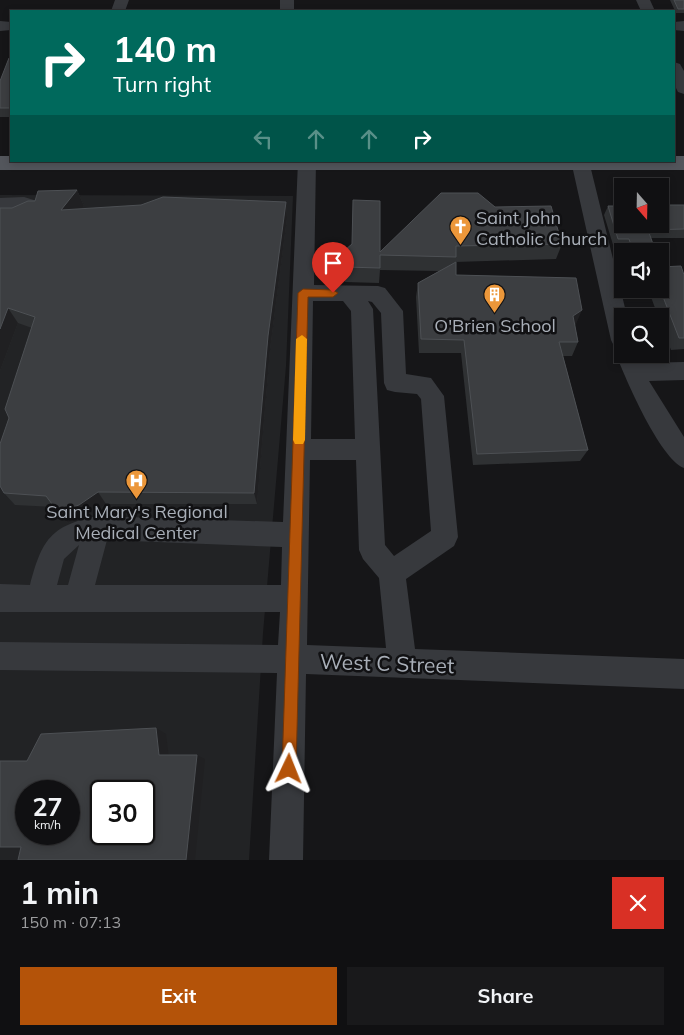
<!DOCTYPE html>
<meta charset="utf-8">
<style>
:root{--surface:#101012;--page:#19191b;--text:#f1f3f6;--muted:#9c9d9f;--line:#303032;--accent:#b45309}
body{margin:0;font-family:Mulish,sans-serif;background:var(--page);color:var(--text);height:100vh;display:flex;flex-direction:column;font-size:19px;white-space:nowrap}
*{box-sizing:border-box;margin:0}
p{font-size:16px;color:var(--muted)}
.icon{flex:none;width:28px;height:28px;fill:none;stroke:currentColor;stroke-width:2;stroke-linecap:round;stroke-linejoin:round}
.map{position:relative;height:860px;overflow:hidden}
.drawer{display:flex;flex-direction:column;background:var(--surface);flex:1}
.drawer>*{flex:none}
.guide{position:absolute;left:10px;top:10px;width:665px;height:152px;border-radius:0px;box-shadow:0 2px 8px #0003,0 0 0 1px var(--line);background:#00695c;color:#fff;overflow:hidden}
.needle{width:32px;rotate:160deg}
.tools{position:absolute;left:614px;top:178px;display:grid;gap:10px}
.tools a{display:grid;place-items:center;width:55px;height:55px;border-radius:0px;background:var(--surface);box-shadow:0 2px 8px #0003,0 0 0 1px var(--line);font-size:25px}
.speed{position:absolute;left:15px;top:780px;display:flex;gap:10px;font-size:25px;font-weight:700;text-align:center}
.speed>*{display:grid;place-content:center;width:65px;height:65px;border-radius:50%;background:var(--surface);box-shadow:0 2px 8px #0003,0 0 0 1px var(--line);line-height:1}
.speed small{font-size:12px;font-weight:400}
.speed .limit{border:2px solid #111;border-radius:8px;background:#fff;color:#111}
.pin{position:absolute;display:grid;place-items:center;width:42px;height:42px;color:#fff;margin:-51px -21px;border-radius:50% 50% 50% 0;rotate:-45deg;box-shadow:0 0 5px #0007}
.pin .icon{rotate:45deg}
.me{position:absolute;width:55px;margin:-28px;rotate:2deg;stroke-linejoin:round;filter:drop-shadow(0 0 4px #0008)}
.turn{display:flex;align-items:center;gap:18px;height:105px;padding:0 20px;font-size:22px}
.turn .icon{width:65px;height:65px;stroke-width:2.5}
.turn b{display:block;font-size:35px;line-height:42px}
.lanes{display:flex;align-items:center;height:48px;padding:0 20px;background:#0003;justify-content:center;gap:25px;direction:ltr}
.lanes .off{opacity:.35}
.round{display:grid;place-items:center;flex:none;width:52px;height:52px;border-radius:0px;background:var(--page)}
.head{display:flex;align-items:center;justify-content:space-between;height:85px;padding:0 20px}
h1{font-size:30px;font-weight:700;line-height:38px}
.button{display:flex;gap:10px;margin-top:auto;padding:10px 20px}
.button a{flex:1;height:58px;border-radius:0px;background:var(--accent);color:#fff;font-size:20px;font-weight:700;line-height:58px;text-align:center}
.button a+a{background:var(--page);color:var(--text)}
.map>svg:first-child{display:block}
</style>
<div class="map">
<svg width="684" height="860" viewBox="0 0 684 860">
<rect width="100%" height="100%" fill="#161618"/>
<path fill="#222325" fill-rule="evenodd" d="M0,195l293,1 -7,170 -23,267 -14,227h-249zM26,791h43v43h-43zM101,791h43v43h-43z"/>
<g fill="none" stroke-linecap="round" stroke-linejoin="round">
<g fill="#37393d" fill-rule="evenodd">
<path d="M115,0h14l-4,11h-14z"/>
<rect x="280" y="0" width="14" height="11"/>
<path d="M636,0h14l5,11h-14z"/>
<path d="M0,21l11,1v8l-11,1z"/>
<path d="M684,21v10l-10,-1v-8z"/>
<path d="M674,62l6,2 4,7v23l-6,-2 -4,-8z"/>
<path d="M298,161h18l-2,124 64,1 7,2 18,23 3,63 25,4 13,18 14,141 -4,9 -48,33 9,70 269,10v30l-378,-15 -3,186h-34l8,-187 -277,-3v-28l278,3 2,-33h-280v-28l30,1c12,-45 20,-59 67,-69l186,6zM313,301h30l8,10 4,128h-44zM368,301l4,1 9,11 3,70 3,7 8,2 22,2 4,5 10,132 -37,25 -9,-11 -12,-236zM310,460h46l3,90 4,9 16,19 7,70 -79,-3zM107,540l175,7 -1,38h-186zM79,545l-11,40h-11l7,-26z"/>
<path d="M571,161h18l38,155h-5v38h16l3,9 43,-1v18l-35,1 35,56v31c-24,-9 -59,-90 -68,-114l3,-6 -5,-2 -3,-6z"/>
<path d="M24,197l13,4 3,9c-7,11 -22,15 -34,12l-3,-5 3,-5 10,-2h-16v-12z"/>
</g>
<path fill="#53565c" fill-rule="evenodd" d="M0,156h11v5h663v-5h10v14h-684z"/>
</g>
<g fill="#2f3133">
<path d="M670,0h14v13h-8z"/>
<path d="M11,58v59h-11v-36z"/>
<path d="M77,190l7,16 -2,3 204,-7 1,16 -17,132 -13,154h-151l-18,12 -20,7 -13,-16 -40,-2 -11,-12 5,-75 23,-90 -14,-5 -18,48v-163h12z"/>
<path d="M684,205v33h-33l2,6 -4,7h-23l-2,-3h-10l-10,-33 4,-9z"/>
<path d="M495,207l67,37 -6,15 -101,3 1,13 120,49 -1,1 3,17 -6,14h-9l25,94 -8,11 -107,4 -12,-112h-42l-3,-56 2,-14 21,-12 -59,-1 -1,13 -34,-1v-15l7,-23 28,8z"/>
<path d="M684,275v74l-13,1 -11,-29v-5h-2l-10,-27h12z"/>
</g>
<g fill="#202022">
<path d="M77,190l7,16 -15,21 -8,-17z"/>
<path d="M286,202l1,16 -17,132 -13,154 -3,-11 14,-157z"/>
<path d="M8,308l10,15 -18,48v-42z"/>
<path d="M582,310l-6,14 -9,6 6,-14z"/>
<path d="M98,492l8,12 -18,12 -20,7 -10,-11z"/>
<path d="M156,728l10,6 3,25 -10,-4z"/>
<path d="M197,755l8,4 -10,101h-9z"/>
</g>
<g fill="#3c3e41" stroke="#4d5054" fill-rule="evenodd">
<path d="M674,0h10v9h-6z"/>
<path d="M9,58h2v50h-11v-27z"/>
<path d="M77,190l-16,20 80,-5 22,-8 123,5 -18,134 -14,157 -156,-1 -19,13 -21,7 -12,-16 -42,-3 -4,-7v-42l9,-26 -4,-9 30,-92 -27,-9 -8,21v-121h12l16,-7h7l3,-10z"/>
<path d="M441,193h37l17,14 56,-1 11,38 -106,2v11l-76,-2v13l-35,-1v-17l7,-6 1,-44 27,1v51z"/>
<path d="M660,205h24v24l-36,1 5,14 -22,1 -2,-6h-11l-10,-33h14v18h38z"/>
<path d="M456,262v13l120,3 6,32 -9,6 5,26h-19l29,108 -111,4 -13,-114 -43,-1 -3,-56z"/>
<path d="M681,266l3,9v63h-5l-19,-49v-22z"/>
<path d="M156,728l3,27h38l-11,105h-168l3,-13h-21v-86h27l14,-27zM26,791h43v43h-43zM101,791h43v43h-43z"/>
</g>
<path fill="#b45309" stroke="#753606" d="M303,289l30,1 5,3 -5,4h-25l-12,472 -2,5 -5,2 -5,-2 -2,-5 16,-476z"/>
<path fill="#f59e0b" d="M302,335l5,4 -2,101 -2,4h-8l-2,-4 3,-101z"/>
<defs>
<symbol id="church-pin" viewBox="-11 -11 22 30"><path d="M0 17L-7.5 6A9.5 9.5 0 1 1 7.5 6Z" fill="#ec973a" stroke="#111113"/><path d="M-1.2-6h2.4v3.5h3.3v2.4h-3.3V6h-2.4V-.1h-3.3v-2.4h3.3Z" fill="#fff"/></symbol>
<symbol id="building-pin" viewBox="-11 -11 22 30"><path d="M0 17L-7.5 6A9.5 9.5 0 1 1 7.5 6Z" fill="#ec973a" stroke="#111113"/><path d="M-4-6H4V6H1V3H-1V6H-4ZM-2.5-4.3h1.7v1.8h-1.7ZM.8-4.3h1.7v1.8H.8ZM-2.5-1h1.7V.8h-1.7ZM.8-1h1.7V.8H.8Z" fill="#fff"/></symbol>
<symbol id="hospital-pin" viewBox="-11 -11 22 30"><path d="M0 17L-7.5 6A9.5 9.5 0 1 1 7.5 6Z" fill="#ec973a" stroke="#111113"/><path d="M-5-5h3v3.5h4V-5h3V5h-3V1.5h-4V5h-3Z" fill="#fff"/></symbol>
</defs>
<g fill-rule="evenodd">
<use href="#church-pin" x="448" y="214" width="25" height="34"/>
<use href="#building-pin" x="482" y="282" width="25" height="34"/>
<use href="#hospital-pin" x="124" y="468" width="25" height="34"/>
</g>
<g text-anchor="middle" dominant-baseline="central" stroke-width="5" stroke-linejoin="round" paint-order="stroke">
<g font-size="18" fill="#a9afb8" stroke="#111113">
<text x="476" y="217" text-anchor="start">Saint John<tspan x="476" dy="21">Catholic Church</tspan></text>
<text x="495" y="325">O'Brien School</text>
<text x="137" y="511">Saint Mary's Regional<tspan x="137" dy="21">Medical Center</tspan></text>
</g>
<g font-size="21" fill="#a9afb8" stroke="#111113">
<text transform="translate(387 663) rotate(2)">West C Street</text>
</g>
</g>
</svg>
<div class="tools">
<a><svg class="needle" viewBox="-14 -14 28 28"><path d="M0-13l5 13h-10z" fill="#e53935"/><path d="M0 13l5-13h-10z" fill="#9c9d9f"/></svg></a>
<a><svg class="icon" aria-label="sound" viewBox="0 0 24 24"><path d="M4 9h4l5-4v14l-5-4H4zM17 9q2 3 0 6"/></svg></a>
<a><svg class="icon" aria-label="search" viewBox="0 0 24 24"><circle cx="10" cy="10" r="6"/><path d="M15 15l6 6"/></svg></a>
</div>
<div class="speed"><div>27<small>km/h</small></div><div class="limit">30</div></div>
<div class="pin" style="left:333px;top:293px;background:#d93025"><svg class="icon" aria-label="arrive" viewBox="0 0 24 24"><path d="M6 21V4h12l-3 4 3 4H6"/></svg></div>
<svg class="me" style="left:289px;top:769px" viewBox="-20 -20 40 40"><path d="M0-17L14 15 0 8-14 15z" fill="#b45309" stroke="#fff" stroke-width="4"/></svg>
<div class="guide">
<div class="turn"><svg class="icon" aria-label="right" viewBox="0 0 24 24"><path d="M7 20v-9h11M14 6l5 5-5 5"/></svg><div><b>140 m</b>Turn right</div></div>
<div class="lanes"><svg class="icon off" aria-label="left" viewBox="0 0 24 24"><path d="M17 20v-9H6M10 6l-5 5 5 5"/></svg><svg class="icon off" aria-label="ahead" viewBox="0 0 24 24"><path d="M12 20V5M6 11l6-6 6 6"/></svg><svg class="icon off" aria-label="ahead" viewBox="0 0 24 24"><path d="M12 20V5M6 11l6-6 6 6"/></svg><svg class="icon" aria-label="right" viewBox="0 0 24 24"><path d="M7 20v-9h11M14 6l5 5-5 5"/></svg></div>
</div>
</div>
<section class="drawer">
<div class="head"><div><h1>1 min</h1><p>150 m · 07:13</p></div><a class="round" style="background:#d93025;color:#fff"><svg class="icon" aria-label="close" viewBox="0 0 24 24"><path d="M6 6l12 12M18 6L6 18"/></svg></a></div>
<div class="button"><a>Exit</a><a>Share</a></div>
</section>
